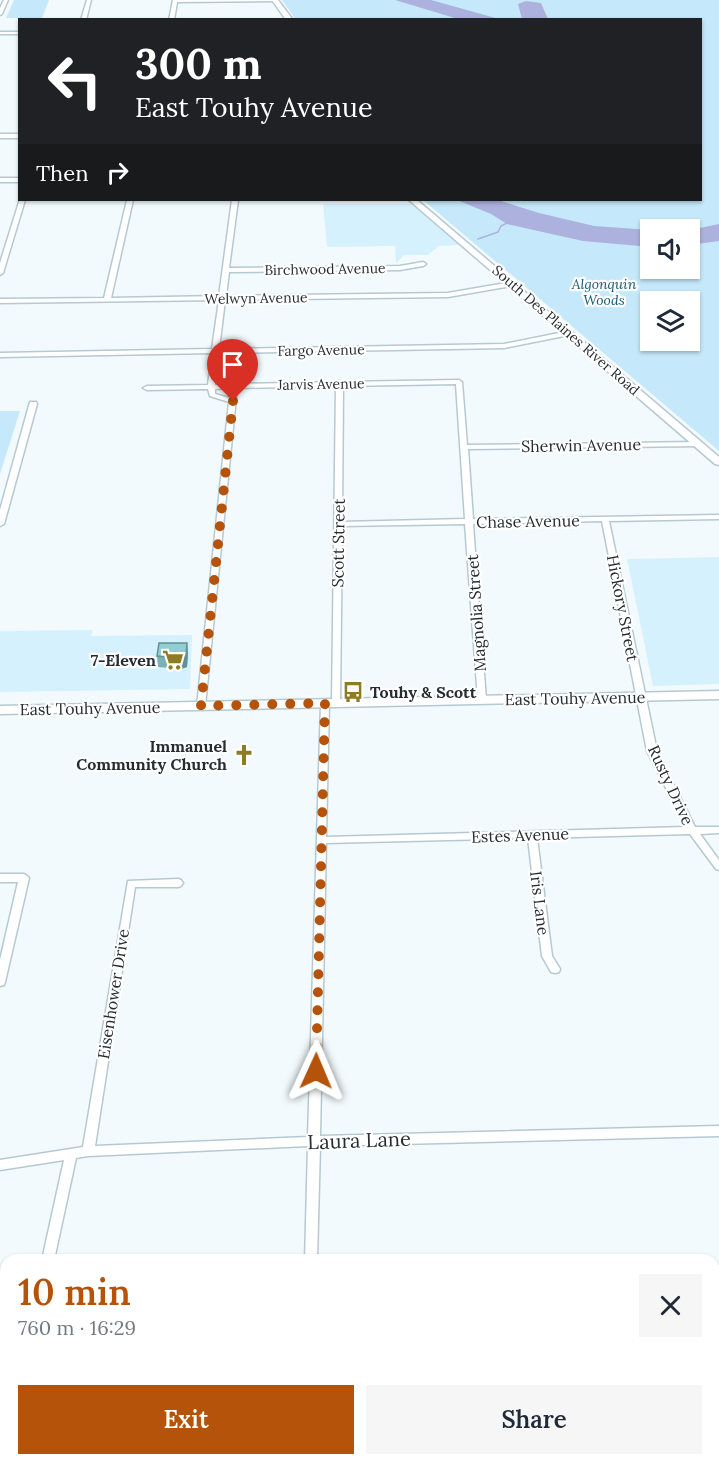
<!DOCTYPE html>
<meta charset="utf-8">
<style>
:root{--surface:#fff;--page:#f6f6f7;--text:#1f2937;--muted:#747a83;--accent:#b45309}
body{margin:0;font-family:Lora,serif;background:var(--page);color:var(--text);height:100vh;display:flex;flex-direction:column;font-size:22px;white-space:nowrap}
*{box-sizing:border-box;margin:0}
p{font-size:20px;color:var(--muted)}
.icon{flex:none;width:33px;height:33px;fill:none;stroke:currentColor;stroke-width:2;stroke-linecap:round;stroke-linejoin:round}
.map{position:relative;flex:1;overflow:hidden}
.side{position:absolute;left:0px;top:1254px;width:720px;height:212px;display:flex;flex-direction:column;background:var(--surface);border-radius:18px 18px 0 0;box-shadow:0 2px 4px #0004}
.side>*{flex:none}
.banner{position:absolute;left:18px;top:18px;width:684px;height:183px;border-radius:0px;box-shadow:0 2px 4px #0004;background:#202124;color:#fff;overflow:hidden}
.fabs{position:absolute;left:640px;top:219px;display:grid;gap:12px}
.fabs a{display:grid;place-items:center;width:60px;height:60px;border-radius:0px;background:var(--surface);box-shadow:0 2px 4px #0004;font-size:30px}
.pin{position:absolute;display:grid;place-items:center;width:51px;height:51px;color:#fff;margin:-62px -26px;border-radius:50% 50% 50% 0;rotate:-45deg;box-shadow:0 0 6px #0007}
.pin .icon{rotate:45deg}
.me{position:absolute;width:66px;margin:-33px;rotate:1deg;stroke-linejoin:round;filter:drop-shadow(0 0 4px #0008)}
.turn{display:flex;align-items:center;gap:21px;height:126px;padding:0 18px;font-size:27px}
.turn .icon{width:78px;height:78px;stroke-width:2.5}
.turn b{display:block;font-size:42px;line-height:51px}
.then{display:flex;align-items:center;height:57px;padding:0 18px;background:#0003;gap:12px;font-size:22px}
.round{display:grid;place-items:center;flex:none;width:63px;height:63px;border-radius:0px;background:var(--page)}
.summary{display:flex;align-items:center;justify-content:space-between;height:102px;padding:0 18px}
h1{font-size:36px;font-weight:600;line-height:45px;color:var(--accent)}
.action{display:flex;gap:12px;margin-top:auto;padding:12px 18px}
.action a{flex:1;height:69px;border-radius:0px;background:var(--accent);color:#fff;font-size:24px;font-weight:600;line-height:69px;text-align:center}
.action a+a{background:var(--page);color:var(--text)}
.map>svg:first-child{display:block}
</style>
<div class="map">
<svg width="719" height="1465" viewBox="0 0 719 1465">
<rect width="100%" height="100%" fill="#f2fafd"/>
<g fill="#d6f1fe">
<path d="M323,204h88l48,41 -20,1 -11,9h-24l-8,8 -1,-17 -68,1z"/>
<path d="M719,557v127l-66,2 -26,-127z"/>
<path d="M93,630l-2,6 101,-1 -2,54 -190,3v-61z"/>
</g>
<g fill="#c5e9fa" fill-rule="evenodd">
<path d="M14,0h35l-7,18h-36z"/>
<path d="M282,0h437v451l-296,-251h277v-180h-404zM651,230h39v38h-39zM651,302h39v38h-39z"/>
<path d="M0,411h20l-20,63z"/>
</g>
<g fill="#adb1de">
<path d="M395,0h36l68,19h-41z"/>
<path d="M526,1l15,2 7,16h-26l-4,-15z"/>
<path d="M457,200h41l41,13 55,13 57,4v17l-68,-6 -76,-17 -16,-10z"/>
<path d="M719,224v17l-29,4v-15z"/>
</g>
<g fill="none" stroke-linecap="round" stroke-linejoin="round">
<path stroke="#adb1de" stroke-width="1.5" d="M478,239l20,-7 3,-6 8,-4"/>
<defs>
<g id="minor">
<path d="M4,0h4l-6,14 -2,1v-7z"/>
<path d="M87,0h4l-5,20h-5z"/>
<path d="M173,0h104l-2,1 -98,1 -3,18h-5z"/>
<rect x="0" y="32" width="20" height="2"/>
<rect x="0" y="134" width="20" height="4"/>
<rect x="0" y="178" width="20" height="4"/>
<path d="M20,199l5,1 -22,73 -3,2v-12z"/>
<path d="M127,200h6l-22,98 108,-2 13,-96h6l-9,68 171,-2 23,-4 3,2 -3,2 -23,4 -171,2 -3,24 222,-3 64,-11 3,2 -3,2 -64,11 -223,3 -6,49 285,-5 65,-13 3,2 -3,2 -65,13 -285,5 -4,32 19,-2 3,1 100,-2 3,-1 3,1 116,-2 3,2 5,63 231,-3 4,2 -4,2 -230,3 5,70 246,-4v4l-110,2 48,230 38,76h24v6l-19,1 19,26v10l-3,-1 -26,-35 -153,4 15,118 8,13 -1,3 -4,1 -4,-1 -9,-16 -14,-118 -202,5 -6,293 399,-10v10l-399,10 -3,114h-12l3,-114 -220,10 -12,2 -22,102h-12l22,-100 -64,10v-10l83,-13 45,-266 50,-2 3,1 2,3 -2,3 -3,1h-43l-40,259 213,-9 13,-434 1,-2h6l1,2 -3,134 360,-10 -39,-76 -45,-230 -129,3 13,176 -4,3 -4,-3 -13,-176 -123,2 -2,177 -1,2h-6l-1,-2 4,-317 -99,2 -32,318 -4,3 -3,-1 -1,-2 32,-304 -19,-6 -2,-7 -61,1 -4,-2 4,-2 61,-1 4,-32 -212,4v-4l212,-4 7,-49 -219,3v-4l104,-1zM456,384l9,135 -123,3 1,-136zM230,388l-1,10 -14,-4v-5z"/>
<path d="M30,402h6l1,2 -33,120 -4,2v-16z"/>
<path d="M0,874h24l3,2 2,2 -24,104 -1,3 -4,1v-26l18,-78h-18z"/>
<rect x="714" y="1324" width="5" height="12"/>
<path d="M6,1432v17l-6,4v-17z"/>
<path d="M298,1460h13l1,5h-14z"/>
<path d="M596,1460h13l1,5h-14z"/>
</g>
<g id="secondary">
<path d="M272,0h6l15,20h-7z"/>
<path d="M409,200h8l302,257v8l-4,-1z"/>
<path d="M719,691v8l-719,15v-8z"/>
</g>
</defs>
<use href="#minor" stroke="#b6c9d2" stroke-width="3"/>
<use href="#secondary" stroke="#b6c9d2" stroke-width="3"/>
<use href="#minor" fill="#fff" fill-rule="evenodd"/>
<use href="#secondary" fill="#fff" fill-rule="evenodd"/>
</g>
<path fill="#7bb1b5" d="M187,643l1,11 -1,13 -6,2 -23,-2 -1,-11z"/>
<path fill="#649094" d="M187,643l1,11 -1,13 -6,2 -1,-11z"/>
<path fill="#8fced3" stroke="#649094" stroke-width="1.5" d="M159,643h28l-1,13 -6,2 -23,-2z"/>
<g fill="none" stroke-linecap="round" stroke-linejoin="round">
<path stroke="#b45309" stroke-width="10" stroke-dasharray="0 18" d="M233,401l-32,305 124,-3 -9,368"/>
</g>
<defs>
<symbol id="supermarket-bare" viewBox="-9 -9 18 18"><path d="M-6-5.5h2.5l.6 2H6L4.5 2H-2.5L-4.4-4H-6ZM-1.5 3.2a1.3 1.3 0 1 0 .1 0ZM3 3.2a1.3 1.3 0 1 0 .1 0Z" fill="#8d7c22" stroke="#fff" stroke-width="2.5" paint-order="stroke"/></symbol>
<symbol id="bus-bare" viewBox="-9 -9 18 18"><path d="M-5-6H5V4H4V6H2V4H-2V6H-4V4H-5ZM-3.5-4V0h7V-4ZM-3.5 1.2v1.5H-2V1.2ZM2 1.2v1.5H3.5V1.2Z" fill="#8d7c22" stroke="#fff" stroke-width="2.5" paint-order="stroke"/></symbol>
<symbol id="church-bare" viewBox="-9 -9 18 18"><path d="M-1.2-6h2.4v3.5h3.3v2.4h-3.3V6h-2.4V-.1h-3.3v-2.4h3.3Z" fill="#8d7c22" stroke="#fff" stroke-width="2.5" paint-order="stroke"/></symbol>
</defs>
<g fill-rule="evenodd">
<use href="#supermarket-bare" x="158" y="645" width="30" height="30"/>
<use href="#bus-bare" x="338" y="677" width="30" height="30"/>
<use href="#church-bare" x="229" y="740" width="30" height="30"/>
</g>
<g text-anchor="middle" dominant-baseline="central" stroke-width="4.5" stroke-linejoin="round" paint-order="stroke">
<g font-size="14" fill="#262d31" stroke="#fff">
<text transform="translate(325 269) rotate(-1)">Birchwood Avenue</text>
<text transform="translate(256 298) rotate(-1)">Welwyn Avenue</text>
<text transform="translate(566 330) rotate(41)">South Des Plaines River Road</text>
<text transform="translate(321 350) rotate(-1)">Fargo Avenue</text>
<text transform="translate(321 384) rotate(-1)">Jarvis Avenue</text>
</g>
<g font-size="14" font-style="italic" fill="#165871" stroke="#fff">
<text x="604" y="284">Algonquin<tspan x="604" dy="16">Woods</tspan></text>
</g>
<g font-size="16" fill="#262d31" stroke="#fff">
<text transform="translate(581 445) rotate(-1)">Sherwin Avenue</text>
<text transform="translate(528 521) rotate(-1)">Chase Avenue</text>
<text transform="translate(338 543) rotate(-89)">Scott Street</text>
<text transform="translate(623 608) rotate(79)">Hickory Street</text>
<text transform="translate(476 613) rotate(-94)">Magnolia Street</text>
<text transform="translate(575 698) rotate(-1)">East Touhy Avenue</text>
<text transform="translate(90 708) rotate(-1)">East Touhy Avenue</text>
<text transform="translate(671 785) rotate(65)">Rusty Drive</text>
<text transform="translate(520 835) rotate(-2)">Estes Avenue</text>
<text transform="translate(540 903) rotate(83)">Iris Lane</text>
<text transform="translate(113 994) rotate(-81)">Eisenhower Drive</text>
</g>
<g font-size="16" font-weight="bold" fill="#262d31" stroke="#fff" text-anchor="end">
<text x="156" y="660">7-Eleven</text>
<text x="370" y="692" text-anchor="start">Touhy &amp; Scott</text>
<text x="227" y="746">Immanuel<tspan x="227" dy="18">Community Church</tspan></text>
</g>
<g font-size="20" fill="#262d31" stroke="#fff">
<text transform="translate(359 1140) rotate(-2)">Laura Lane</text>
</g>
</g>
</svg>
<div class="fabs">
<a><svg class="icon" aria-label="sound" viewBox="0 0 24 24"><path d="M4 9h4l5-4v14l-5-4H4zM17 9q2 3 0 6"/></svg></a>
<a><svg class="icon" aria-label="layers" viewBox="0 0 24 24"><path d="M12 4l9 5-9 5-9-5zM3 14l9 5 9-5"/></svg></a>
</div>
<div class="pin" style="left:233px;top:401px;background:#d93025"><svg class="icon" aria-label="arrive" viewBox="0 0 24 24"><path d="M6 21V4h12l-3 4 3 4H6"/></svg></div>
<svg class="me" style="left:316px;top:1071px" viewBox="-20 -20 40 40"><path d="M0-17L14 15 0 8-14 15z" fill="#b45309" stroke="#fff" stroke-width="4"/></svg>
<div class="banner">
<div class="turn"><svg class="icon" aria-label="left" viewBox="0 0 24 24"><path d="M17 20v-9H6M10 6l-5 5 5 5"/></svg><div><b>300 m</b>East Touhy Avenue</div></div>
<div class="then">Then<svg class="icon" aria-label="right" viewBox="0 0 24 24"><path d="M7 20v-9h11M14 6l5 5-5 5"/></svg></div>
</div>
<section class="side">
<div class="summary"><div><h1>10 min</h1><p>760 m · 16:29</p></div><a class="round"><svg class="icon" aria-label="close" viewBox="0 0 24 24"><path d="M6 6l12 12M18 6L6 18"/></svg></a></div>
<div class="action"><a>Exit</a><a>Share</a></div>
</section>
</div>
